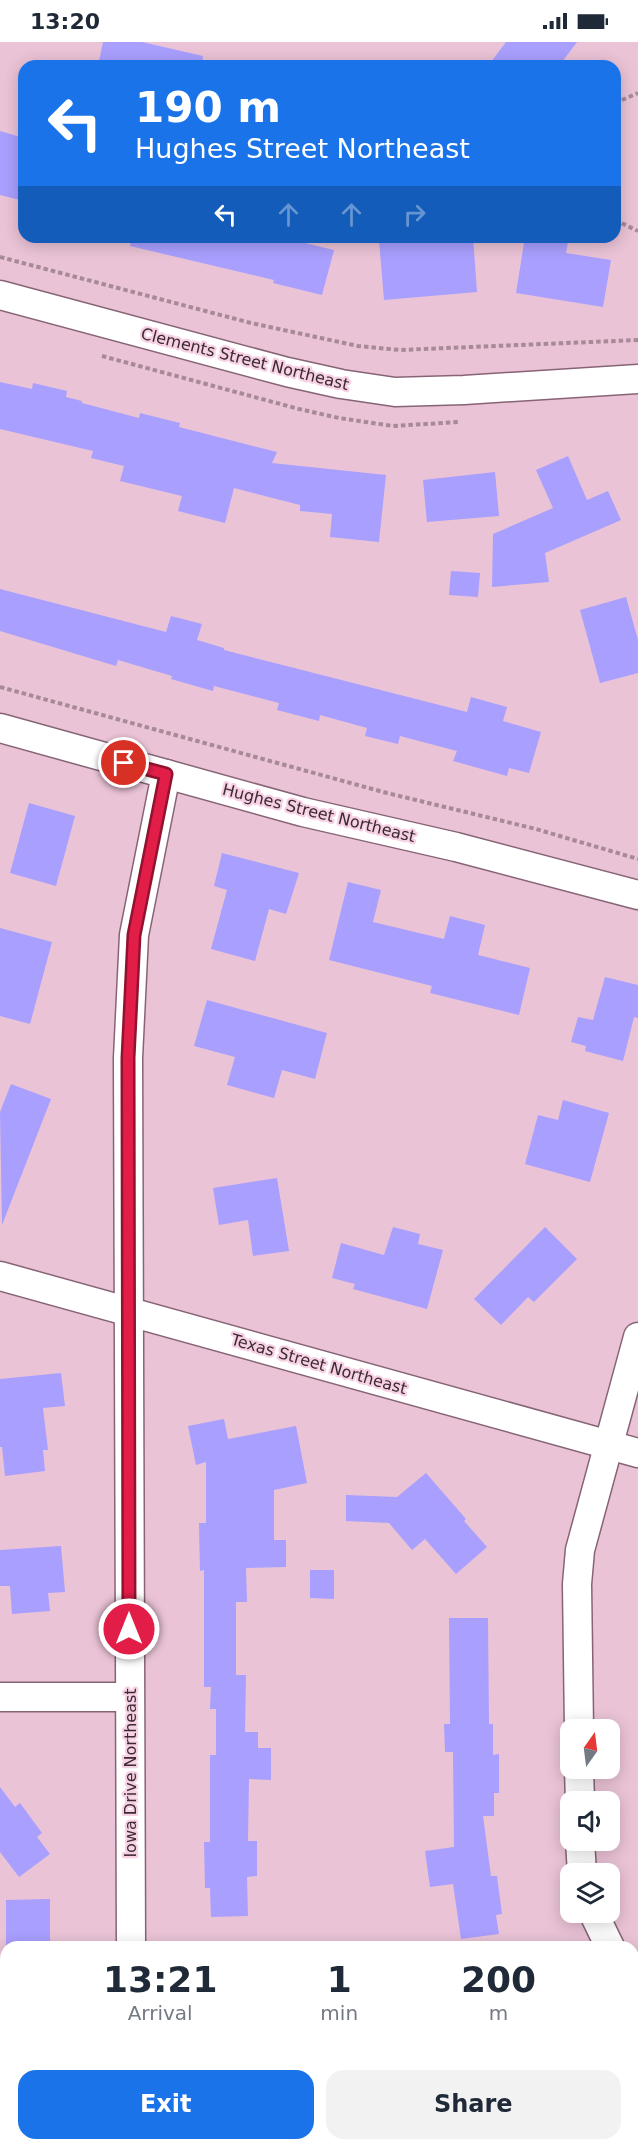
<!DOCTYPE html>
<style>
:root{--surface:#fff;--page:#f2f2f3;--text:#1f2937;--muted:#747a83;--accent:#1a73e8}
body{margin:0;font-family:"DejaVu Sans",sans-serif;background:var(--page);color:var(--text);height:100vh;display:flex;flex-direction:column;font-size:22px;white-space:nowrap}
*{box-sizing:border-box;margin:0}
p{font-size:20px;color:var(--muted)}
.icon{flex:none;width:33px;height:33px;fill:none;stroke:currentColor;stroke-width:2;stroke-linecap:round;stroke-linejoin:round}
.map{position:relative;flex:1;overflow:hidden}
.drawer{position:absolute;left:0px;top:1899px;width:639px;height:210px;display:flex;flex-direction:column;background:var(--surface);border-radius:18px 18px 0 0;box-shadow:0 3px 15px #0003}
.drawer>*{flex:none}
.guide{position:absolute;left:18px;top:18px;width:603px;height:183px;border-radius:18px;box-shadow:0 3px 15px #0003;background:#1a73e8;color:#fff;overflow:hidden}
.needle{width:39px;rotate:14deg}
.tools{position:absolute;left:560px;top:1677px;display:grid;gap:12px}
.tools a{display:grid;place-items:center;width:60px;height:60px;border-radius:12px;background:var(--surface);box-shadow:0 3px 15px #0003;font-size:30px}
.pin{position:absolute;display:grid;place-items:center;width:51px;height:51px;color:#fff;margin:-26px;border:3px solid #fff;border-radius:50%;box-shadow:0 2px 6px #0007}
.me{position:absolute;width:66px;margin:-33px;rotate:0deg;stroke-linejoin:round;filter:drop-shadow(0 0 4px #0008)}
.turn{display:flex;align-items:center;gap:21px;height:126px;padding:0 18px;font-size:27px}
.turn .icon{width:78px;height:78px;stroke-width:2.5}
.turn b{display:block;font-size:42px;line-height:51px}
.lanes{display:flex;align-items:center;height:57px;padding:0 18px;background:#0003;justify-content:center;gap:30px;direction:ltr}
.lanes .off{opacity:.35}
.eta{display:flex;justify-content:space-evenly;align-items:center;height:102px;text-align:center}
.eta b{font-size:36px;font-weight:700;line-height:42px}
.cta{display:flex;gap:12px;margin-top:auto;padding:12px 18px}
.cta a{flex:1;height:69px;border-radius:18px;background:var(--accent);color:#fff;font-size:24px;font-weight:700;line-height:69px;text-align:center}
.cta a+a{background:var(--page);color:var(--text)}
.status{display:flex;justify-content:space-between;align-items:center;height:42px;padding:0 30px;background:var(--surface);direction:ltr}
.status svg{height:16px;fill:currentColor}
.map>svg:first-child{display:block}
</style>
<div class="status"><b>13:20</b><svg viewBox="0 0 49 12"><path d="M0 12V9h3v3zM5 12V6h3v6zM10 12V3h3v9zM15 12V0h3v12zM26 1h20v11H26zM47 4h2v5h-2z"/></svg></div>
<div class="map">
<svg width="638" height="2109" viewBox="0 0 638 2109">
<rect width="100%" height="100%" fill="#eac3d6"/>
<g fill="#a89ffe">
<path d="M103,0h39l61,14 -1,10h-104z"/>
<path d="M506,0h71l-18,24h-71z"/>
<path d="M0,89l24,7v63l-24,-6z"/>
<path d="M132,195h148l54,13 -12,45 -49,-12 1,-3 -144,-34z"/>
<path d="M422,195h51l4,55 -93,8 -5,-60z"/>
<path d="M525,195h44l-3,16 45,7 -8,47 -87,-14z"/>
<path d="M0,340l32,7 1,-6 34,8 -1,6 16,4v2l57,15 1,-5 40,10 -1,4 98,25 -5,11 114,12 -7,67 -49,-5 2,-23 -32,-3v-6l-66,-17 -9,35 -47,-12 4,-15 -62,-15 4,-15 -33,-8 2,-7 -93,-22z"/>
<path d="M568,414l19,44 21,-9 13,29 -76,33 4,29 -57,5 1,-53 60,-26 -17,-38z"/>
<path d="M495,430l4,44 -72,6 -4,-42z"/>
<path d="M451,529l29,2 -2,24 -29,-2z"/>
<path d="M0,547l166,43 5,-16 31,8 -5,16 27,8v2l243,62 4,-15 36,10 -4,14 38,11 -12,41 -20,-5 -2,8 -54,-15 4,-10 -57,-15 -2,8 -33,-8 2,-8 -47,-13 -1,6 -42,-11 2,-7 -65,-17 -1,5 -42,-12 1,-3 -54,-16 -2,6 -116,-35z"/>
<path d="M626,555l12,43v33l-38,10 -20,-73z"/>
<path d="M29,761l46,13 -19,70 -46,-13z"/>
<path d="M222,811l77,20 -13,41 -17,-5 -14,52 -44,-12 16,-59 -13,-4z"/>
<path d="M348,840l33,8 -8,32 71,17 6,-23 35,9 -7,30 52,13 -11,47 -89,-22 2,-7 -103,-26z"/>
<path d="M0,886l52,14 -22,82 -30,-8z"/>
<path d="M605,935l33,8v33l-4,-1 -11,44 -38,-10 1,-5 -15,-4 7,-25 15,3z"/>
<path d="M207,958l120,33 -12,46 -33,-9 -8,28 -47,-13 8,-28 -41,-11z"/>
<path d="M11,1042l40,15 -49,126 -2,-113z"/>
<path d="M563,1058l46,13 -19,69 -65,-18 13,-49 20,5z"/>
<path d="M277,1136l12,73 -36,5 -5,-36 -29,5 -6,-37z"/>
<path d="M393,1185l27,7 -2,10 25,6 -16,59 -74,-20 2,-5 -23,-6 9,-35 43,12z"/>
<path d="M545,1185l32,32 -43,43 -6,-5 -27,28 -27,-26z"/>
<path d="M61,1331l4,33 -22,2 5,42h-5l2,21 -40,5 -3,-29h-2v-68z"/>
<path d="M224,1377l4,20 68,-13 11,57 -33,7v50h12v27l-40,1 1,34h-11v73h10l-1,57h13v16h13v32l-22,-1 -1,62h9v35l-10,1 1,39 -37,1 -1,-29h-5l-1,-46h6v-87h6v-46h-6l1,-22h-7v-117l-4,1 -1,-48h7v-61l-10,3 -8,-39z"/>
<path d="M426,1431l40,46 -2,2 23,26 -31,27 -31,-35 -13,11 -23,-27 -43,-2v-26l51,2z"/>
<path d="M61,1504l4,46 -17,1 2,18 -38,3 -2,-28h-10v-36z"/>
<path d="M310,1528h24v29l-24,-1z"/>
<path d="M449,1576h39l1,106h4v31l6,-1v39h-5v23h-11l8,60h6l5,38 -6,1 3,19 -38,5 -8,-55 -23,3 -5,-36 29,-4 -1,-95h-8l-1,-28h6z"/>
<path d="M0,1745l15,20 5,-4 22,30 -5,4 13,17 -31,23 -19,-25z"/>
<path d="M50,1857v48h-44v-47z"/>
</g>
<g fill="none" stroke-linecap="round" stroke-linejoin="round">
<defs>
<g id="minor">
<path d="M0,253l287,77 54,12 54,8 69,-2 174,-11"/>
<path d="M0,686l303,84 153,35 182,48"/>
<path d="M0,1234l638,177"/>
<path d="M0,1655h129"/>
<path d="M579,1688l-2,-146 3,-34 58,-213"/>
<path d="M579,1726l1,34"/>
<path d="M580,1798l2,34"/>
<path d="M593,1870l17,35"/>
<path d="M131,1905l-3,-889 6,-123 32,-161"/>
<path d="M633,1934l5,6"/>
<path d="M161,2103l1,6"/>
</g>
</defs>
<use href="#minor" stroke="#866476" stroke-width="31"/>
<g stroke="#a78998" stroke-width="4" stroke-dasharray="4.5 3" stroke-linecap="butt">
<path d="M615,61l23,-10"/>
<path d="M615,178l23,11"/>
<path d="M0,215l251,66 107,23 42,4 238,-10"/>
<path d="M102,314l197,53 40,9 54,8 65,-4"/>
<path d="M0,645l387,106 149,36 102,30"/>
<path d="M0,2099l6,2"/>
<path d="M13,2103l18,6"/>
</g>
<use href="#minor" stroke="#fff" stroke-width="28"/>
</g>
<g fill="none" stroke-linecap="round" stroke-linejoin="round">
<defs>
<path id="route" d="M124,721l42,11 -32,161 -6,123 1,571"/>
</defs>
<use href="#route" stroke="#92132f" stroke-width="15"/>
<use href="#route" stroke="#e11d48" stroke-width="10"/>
</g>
<g text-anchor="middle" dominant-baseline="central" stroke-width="4.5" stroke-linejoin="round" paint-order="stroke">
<g font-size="16" fill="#3a2b33" stroke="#f7d0e3">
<text transform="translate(245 317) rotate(14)">Clements Street Northeast</text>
<text transform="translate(319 771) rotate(14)">Hughes Street Northeast</text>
<text transform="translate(319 1322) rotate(16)">Texas Street Northeast</text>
<text transform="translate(130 1731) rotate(-90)">Iowa Drive Northeast</text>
</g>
</g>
</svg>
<div class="tools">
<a><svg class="needle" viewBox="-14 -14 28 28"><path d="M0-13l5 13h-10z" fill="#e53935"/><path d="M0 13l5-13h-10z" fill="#747a83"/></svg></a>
<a><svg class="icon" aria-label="sound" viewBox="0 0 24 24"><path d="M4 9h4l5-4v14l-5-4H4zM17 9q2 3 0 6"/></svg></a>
<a><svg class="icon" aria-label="layers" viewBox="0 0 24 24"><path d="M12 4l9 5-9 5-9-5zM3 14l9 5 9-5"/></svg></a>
</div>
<div class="pin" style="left:124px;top:721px;background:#d93025"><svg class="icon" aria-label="arrive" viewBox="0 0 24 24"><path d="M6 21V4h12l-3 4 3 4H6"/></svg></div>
<svg class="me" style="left:129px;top:1587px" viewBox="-20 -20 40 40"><circle r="17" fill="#e11d48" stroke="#fff" stroke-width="3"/><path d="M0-11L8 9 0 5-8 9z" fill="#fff"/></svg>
<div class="guide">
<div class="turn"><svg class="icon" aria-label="left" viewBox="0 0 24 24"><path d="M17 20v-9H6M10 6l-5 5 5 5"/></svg><div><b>190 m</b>Hughes Street Northeast</div></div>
<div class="lanes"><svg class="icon" aria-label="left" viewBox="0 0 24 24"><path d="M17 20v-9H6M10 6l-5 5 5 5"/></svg><svg class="icon off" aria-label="ahead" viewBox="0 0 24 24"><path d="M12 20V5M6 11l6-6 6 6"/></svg><svg class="icon off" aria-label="ahead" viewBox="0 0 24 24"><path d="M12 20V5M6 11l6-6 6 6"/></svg><svg class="icon off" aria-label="right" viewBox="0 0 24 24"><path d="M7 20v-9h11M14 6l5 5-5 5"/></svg></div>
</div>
<section class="drawer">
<div class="eta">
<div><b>13:21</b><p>Arrival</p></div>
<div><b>1</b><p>min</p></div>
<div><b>200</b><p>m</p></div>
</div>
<div class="cta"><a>Exit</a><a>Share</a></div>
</section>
</div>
